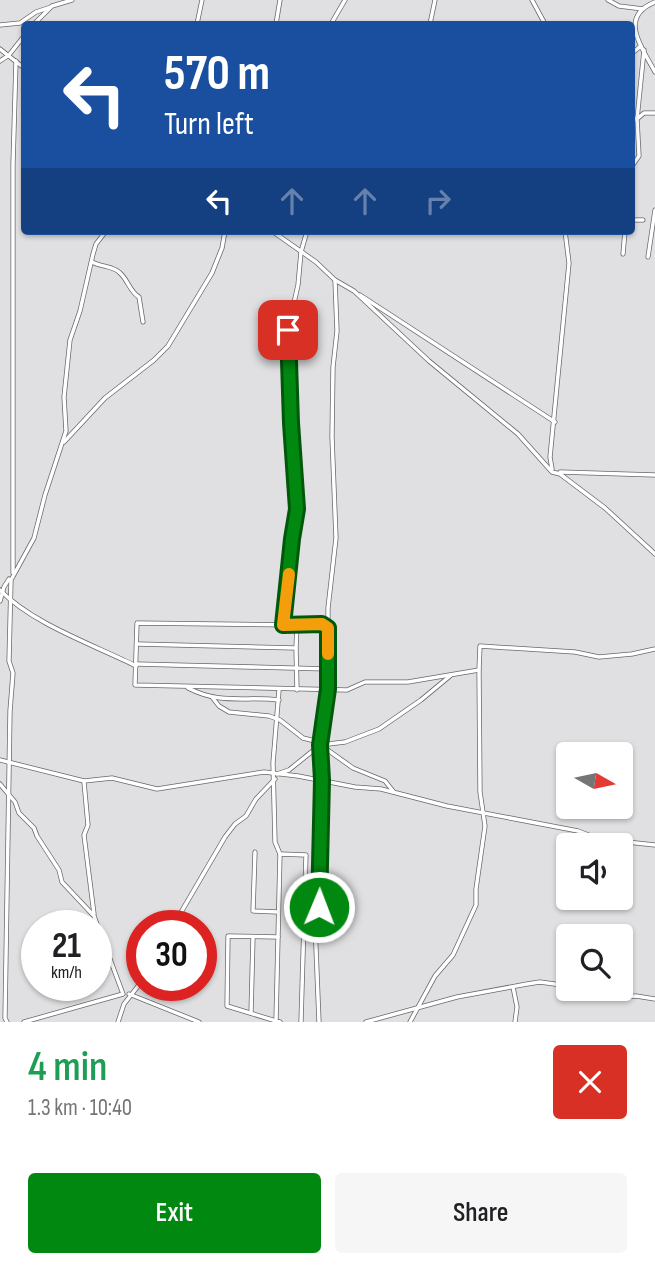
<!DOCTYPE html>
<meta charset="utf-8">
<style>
:root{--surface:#fff;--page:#f6f6f6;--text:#202124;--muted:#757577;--accent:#008810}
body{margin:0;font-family:"Sofia Sans Condensed",sans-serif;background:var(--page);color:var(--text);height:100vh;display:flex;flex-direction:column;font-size:26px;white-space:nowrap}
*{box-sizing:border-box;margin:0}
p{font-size:23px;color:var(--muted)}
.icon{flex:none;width:38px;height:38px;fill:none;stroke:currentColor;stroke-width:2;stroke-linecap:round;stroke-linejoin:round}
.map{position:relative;height:1022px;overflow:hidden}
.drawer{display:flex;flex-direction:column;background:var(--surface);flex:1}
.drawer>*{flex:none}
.banner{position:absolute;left:21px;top:21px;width:614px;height:214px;border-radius:7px;box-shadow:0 2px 5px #0004;background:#1a4fa0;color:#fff;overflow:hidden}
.needle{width:46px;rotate:99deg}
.tools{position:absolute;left:556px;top:742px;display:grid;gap:14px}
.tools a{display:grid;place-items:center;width:77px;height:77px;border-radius:7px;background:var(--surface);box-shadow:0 2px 5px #0004;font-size:35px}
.speed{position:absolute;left:21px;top:910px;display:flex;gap:14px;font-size:35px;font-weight:700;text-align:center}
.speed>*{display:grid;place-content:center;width:91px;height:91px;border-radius:50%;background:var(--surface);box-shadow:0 2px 5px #0004;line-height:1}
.speed small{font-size:18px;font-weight:400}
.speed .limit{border:10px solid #d22;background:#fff;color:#111}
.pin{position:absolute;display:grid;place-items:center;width:60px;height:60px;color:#fff;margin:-30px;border-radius:14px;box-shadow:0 4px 10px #0006}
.me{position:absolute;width:77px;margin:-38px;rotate:1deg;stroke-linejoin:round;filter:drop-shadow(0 0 5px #0008)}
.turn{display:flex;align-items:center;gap:24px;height:147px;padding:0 28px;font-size:32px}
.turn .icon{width:91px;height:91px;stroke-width:2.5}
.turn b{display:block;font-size:49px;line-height:60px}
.lanes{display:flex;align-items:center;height:66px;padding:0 28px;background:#0003;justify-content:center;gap:35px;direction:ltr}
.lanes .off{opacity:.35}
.round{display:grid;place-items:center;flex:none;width:74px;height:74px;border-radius:7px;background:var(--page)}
.overview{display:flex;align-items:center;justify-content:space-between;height:119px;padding:0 28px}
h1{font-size:42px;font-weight:600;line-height:52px;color:#1e9e55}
.action{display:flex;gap:14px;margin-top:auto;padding:14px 28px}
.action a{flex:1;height:80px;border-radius:7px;background:var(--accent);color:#fff;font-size:28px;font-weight:600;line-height:80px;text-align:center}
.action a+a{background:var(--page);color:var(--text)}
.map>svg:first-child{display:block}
</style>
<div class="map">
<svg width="655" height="1022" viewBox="0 0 655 1022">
<rect width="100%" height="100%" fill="#e0e0e2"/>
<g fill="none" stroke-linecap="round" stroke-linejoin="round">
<defs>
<g id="minor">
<path d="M532,0l13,24"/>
<path d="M608,0l11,6 24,3"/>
<path d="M655,2c-38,15 -12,47 0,70"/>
<path d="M34,24l18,-18 20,-6"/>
<path d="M197,24l5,-24"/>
<path d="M276,24l4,-24"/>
<path d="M331,24l14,-24"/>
<path d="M430,24l5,-24"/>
<path d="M0,25l20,-2 16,-11 15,-5"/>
<path d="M0,49l24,19"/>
<path d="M632,53l9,-7"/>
<path d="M0,61l9,-6 15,-19"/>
<path d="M632,118l5,1 7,-6h11"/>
<path d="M632,166l7,-10 -2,-37 7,-69"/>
<path d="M632,220h11"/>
<path d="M272,231l44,31 19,18 19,11 75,70 89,73 34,38 8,2 45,34 50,46"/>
<path d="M623,254l2,-23"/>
<path d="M648,257l7,-47"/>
<path d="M92,262c9,5 22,4 28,11 8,7 10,19 19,24l4,25"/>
<path d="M360,295l195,127"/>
<path d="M64,442l41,-44 49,-38 14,-14 44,-73 10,-25 3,-17"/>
<path d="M552,469l-2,-12 19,-194 -4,-32"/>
<path d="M560,472l95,3"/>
<path d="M13,573v-409l3,-103"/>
<path d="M0,590c31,33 94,55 136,76"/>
<path d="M0,601l4,-14 5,-8"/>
<path d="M283,625l9,-86 5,-30 -6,-86 -2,-98 9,-40 3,-33 6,-21"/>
<path d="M297,625c9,-4 23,-3 31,3"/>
<path d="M137,644l159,4 1,42"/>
<path d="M296,648l1,-23 -160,-2 -2,62 212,5 18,-8h43l71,-12 1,-24 95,6 24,5 33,-3 23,-5"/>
<path d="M136,664l192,5"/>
<path d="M188,688c33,17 57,8 91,12"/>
<path d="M279,690l-6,73 2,79 5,12"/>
<path d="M212,697l7,9 10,6 40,4 11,4 23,18 12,3 38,27 32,13 8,10"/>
<path d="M0,760l84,21 28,-3 45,11 107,-17 34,4 57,11 26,2 66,17 131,25 21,8 56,6"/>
<path d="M277,774l12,-4 31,-25 25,-3 34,-13 42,-29 29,-24"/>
<path d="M84,782l4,43 -4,10 10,79"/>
<path d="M0,784l15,18 4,11 15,15 3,8 22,34 3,12 32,34 29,78 -99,28"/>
<path d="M255,852l-2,59 25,1"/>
<path d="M173,926l52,-89 10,-13 11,-8 10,-17 19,-20"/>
<path d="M513,987l4,20 -2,15"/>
<path d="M583,989l25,8 28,-1 19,3"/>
<path d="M129,994l70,28"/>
<path d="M251,1013l2,-76"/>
<path d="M276,1021l-49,-15 1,-70 50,1"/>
<path d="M7,1022l-2,-4 5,-307 3,-38 -4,-12 2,-81 23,-42 11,-43 21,-64 -2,-34 6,-57 10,-29 13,-57 3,-10 10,-13"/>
<path d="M118,1022l6,-18 18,-23"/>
<path d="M280,1022l-4,-1 4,-167 26,1 -5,167"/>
<path d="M319,1022l-4,-99 4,-16 2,-47 1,-80 -2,-35 8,-56v-81l8,-70 -4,-101 1,-70 4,-36 -2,-51"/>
<path d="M366,1022l91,-25 70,-13 13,-2 29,4"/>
<path d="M410,1022l25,-46 18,-21 23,-50v-16l9,-63 -5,-34 -1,-122"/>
</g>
</defs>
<use href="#minor" stroke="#676869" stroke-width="5"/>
<use href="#minor" stroke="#fff" stroke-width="3.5"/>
</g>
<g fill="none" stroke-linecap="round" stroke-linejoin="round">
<defs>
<path id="route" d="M288,330l3,93 6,86 -5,30 -9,86 39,-1 6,4v61l-8,56 2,35 -3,127"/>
</defs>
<use href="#route" stroke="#00580a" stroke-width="18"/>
<use href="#route" stroke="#008810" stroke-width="12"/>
<path stroke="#f59e0b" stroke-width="12" d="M289,574l-6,51 39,-1 6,4v26"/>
</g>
</svg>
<div class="tools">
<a><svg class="needle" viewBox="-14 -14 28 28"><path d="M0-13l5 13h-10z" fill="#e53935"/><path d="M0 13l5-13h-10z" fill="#757577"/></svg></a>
<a><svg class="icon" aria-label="sound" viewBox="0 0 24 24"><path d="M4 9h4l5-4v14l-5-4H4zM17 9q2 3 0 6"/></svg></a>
<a><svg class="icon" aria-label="search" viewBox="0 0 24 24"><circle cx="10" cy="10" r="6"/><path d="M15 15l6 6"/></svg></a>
</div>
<div class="speed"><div>21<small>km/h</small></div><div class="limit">30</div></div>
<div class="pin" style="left:288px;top:330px;background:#d93025"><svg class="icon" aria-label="arrive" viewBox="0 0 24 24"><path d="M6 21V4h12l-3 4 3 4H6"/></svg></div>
<svg class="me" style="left:319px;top:907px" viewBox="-20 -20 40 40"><circle r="17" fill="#008810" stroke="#fff" stroke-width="3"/><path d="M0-11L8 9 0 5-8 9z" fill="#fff"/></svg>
<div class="banner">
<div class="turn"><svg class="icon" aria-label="left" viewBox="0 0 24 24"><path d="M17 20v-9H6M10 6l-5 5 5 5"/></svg><div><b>570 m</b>Turn left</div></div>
<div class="lanes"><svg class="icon" aria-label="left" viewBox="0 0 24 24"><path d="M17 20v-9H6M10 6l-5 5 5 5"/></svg><svg class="icon off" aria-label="ahead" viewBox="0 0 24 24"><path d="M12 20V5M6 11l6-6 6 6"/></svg><svg class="icon off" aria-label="ahead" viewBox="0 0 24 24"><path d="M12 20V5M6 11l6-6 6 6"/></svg><svg class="icon off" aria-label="right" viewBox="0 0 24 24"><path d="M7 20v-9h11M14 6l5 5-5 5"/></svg></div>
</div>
</div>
<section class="drawer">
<div class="overview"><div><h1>4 min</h1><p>1.3 km · 10:40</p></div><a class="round" style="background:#d93025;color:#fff"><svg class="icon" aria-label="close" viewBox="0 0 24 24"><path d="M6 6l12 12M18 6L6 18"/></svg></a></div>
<div class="action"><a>Exit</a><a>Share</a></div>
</section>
